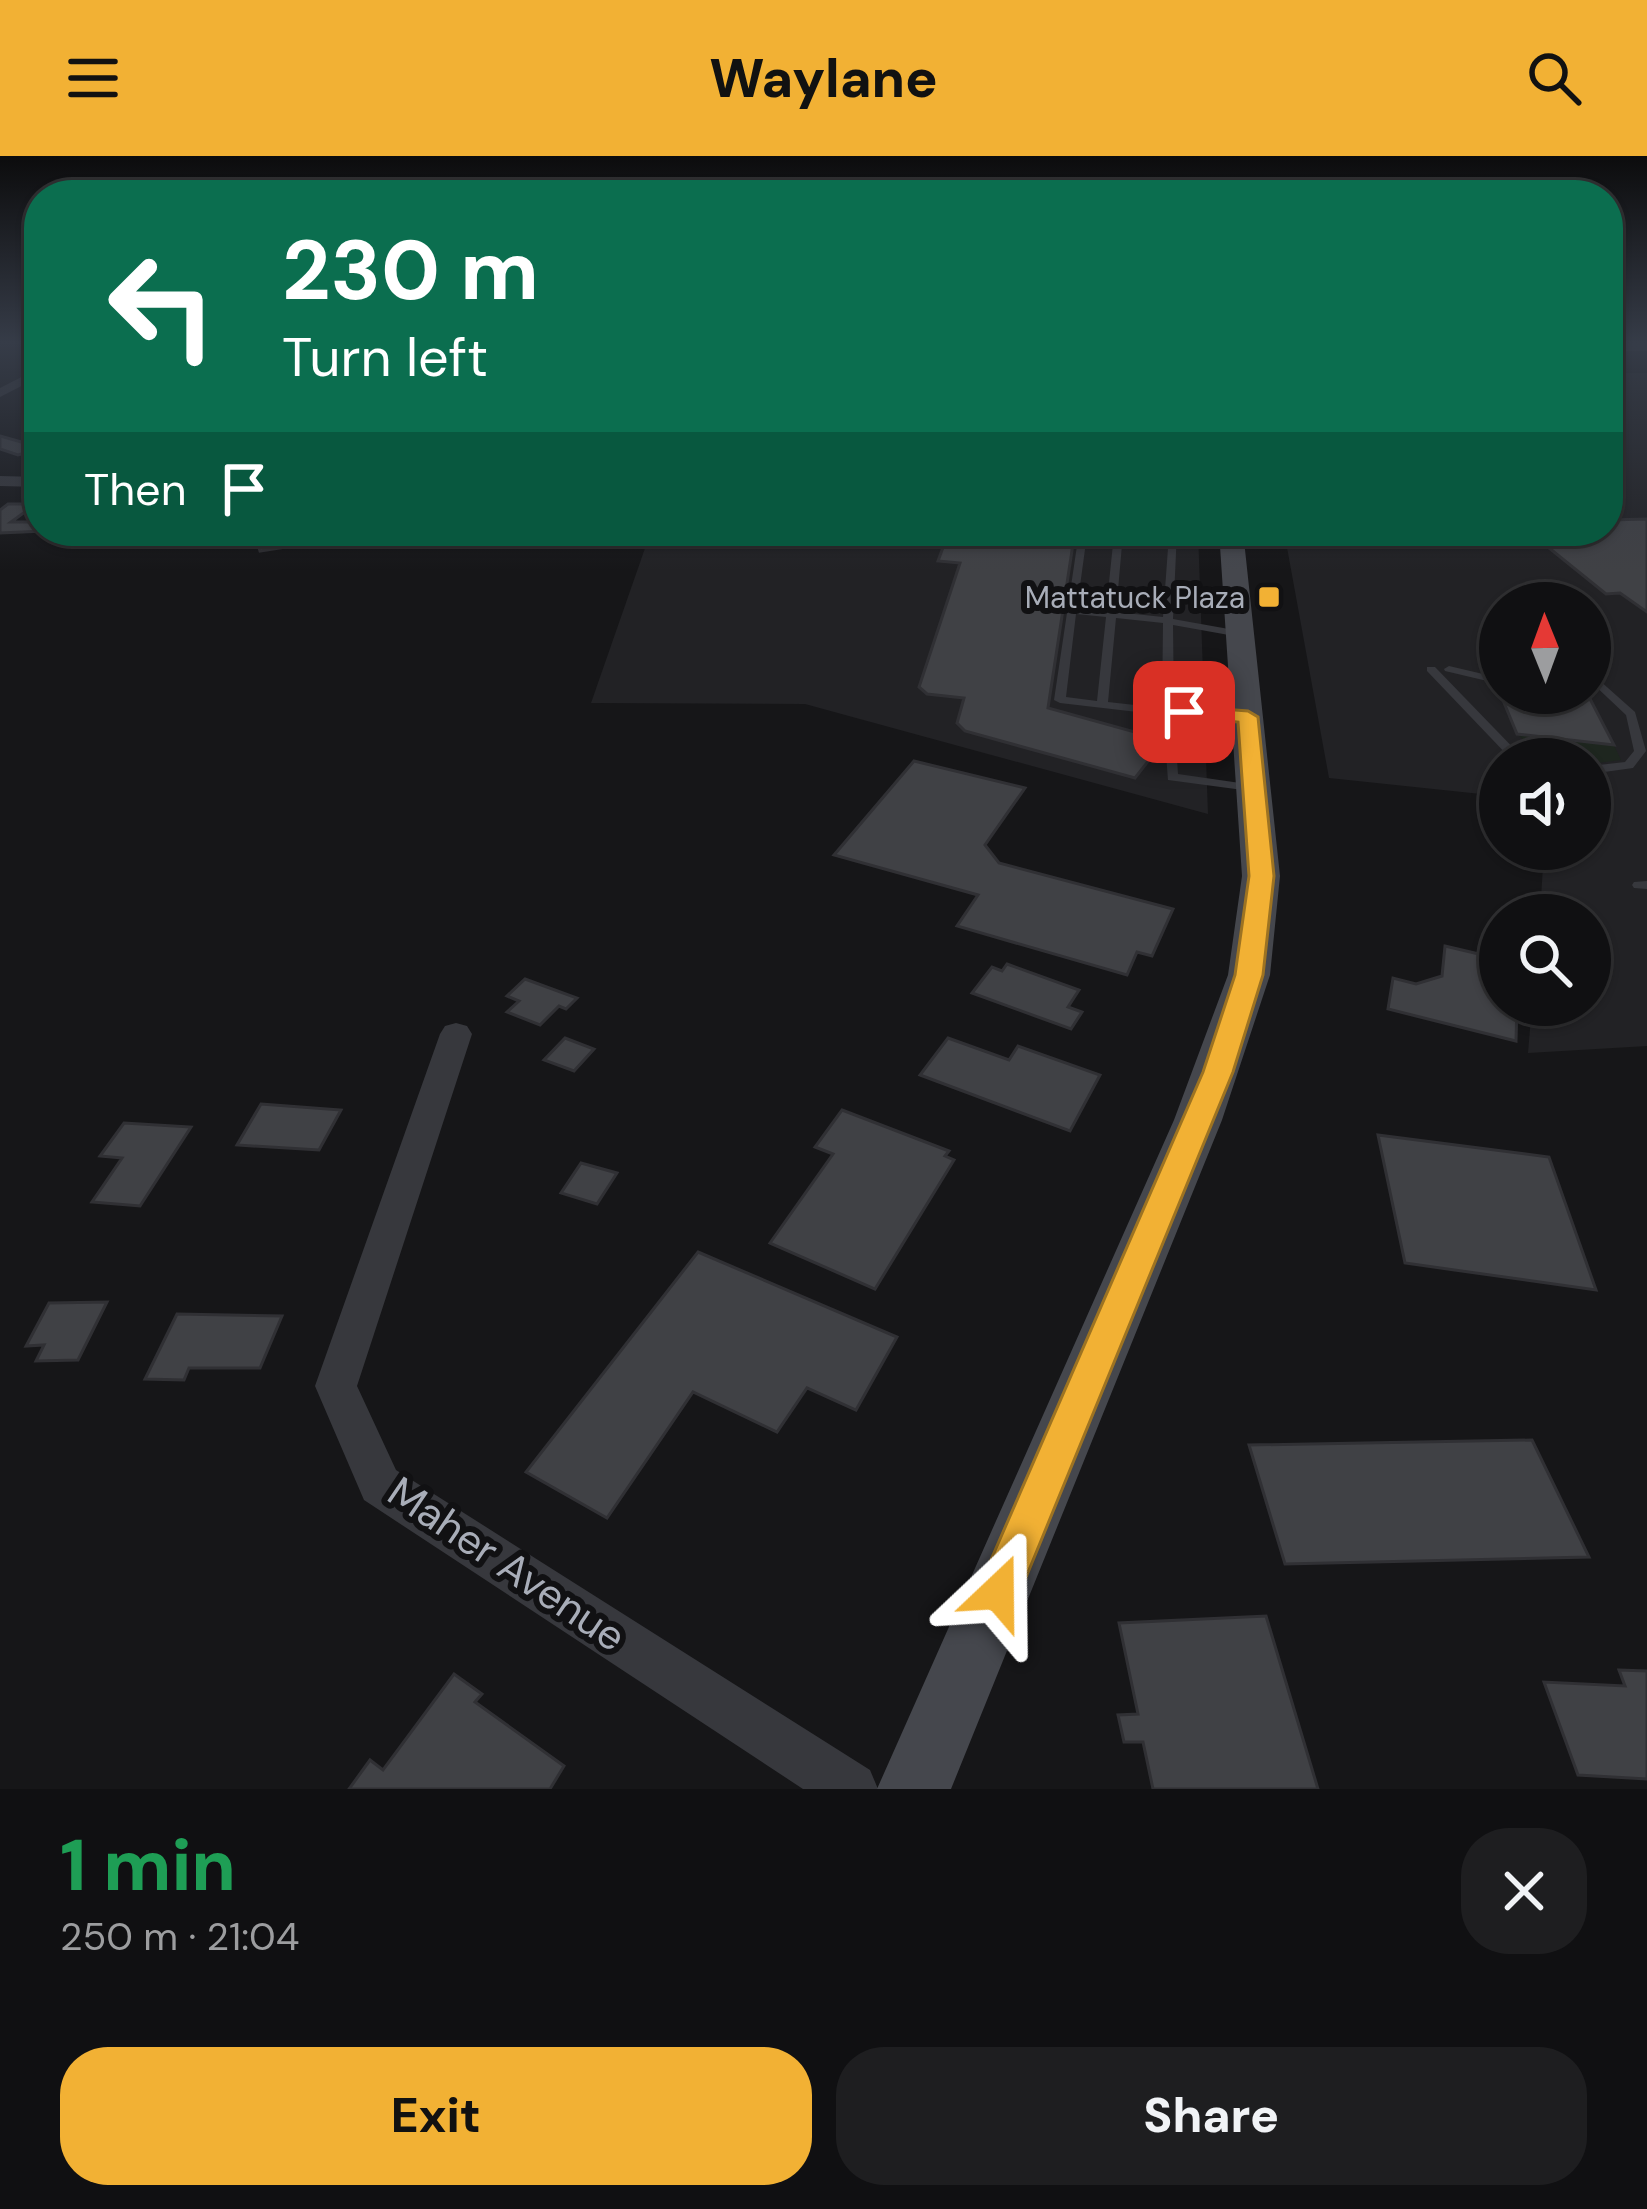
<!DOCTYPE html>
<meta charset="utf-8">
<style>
:root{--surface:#101012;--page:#1e1e20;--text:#f1f3f6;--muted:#9c9d9f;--line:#303032;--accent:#f2b134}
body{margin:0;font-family:"DM Sans",sans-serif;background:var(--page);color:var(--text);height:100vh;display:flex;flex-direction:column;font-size:45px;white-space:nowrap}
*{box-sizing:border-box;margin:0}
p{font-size:39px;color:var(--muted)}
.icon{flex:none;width:66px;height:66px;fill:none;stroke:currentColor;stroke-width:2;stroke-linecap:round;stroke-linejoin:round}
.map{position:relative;height:1633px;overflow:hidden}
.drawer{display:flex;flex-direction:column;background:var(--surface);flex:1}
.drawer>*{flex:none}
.banner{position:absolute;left:24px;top:24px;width:1599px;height:366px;border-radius:48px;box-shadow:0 3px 9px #0004,0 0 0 3px var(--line);background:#0b6e4f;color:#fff;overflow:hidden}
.needle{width:78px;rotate:359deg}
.tools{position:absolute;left:1479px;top:426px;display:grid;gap:24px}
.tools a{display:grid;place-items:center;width:132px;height:132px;border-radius:50%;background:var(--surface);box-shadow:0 3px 9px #0004,0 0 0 3px var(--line);font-size:60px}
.pin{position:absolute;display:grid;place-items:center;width:102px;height:102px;color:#fff;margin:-51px;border-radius:24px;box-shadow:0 6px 18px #0006}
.me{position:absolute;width:132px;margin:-66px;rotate:23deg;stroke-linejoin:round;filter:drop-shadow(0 0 9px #0008)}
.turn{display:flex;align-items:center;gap:42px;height:252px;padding:0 60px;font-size:54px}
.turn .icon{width:156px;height:156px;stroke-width:2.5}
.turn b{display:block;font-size:84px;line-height:102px}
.then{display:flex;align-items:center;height:114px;padding:0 60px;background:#0003;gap:24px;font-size:45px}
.round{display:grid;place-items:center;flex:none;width:126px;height:126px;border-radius:48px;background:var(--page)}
.headline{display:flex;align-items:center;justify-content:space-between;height:204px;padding:0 60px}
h1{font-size:72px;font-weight:800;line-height:90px;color:#1e9e55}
.cta{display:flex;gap:24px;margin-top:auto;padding:24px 60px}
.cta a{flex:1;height:138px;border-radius:48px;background:var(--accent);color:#111;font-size:48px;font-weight:800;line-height:138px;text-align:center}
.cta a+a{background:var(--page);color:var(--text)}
header{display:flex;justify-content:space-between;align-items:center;height:156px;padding:0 60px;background:var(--accent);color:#111;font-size:54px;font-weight:800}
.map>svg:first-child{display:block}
</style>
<header><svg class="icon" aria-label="menu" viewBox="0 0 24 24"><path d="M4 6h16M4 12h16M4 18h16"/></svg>Waylane<svg class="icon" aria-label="search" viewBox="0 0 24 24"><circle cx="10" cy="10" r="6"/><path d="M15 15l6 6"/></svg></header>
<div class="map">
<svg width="1647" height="1633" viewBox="0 0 1647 1633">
<rect width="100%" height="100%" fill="#161618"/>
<g fill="#222225" fill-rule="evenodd">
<path d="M1608,217h39v673l-119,7 4,-48h58v-90h-50l4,-66h46v-90h-90v37l-171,-18 -45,-247h324zM1500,447h90v90h-90z"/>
<path d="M651,375h547l10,283 -403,-110 -214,-1z"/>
</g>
<path fill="#1e261f" d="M1517,578l97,11 7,15 -31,4v-5h-46z"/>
<g fill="#404145" stroke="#303034" stroke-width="3">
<path d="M0,280l39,11v2l-21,6 -18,-6z"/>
<path d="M8,348h28l-25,18h28v9h6l-45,2v-23z"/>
<path d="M1647,363v93l-27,-19 -14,1 -78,-63h80v-11z"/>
<path d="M91,375h30l-16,13h-30z"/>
<path d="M294,375l-7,1 5,14 -32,5 -4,-14 -42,6 -3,-10z"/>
<path d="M949,375h126l-27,177 105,29 7,9 -25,32 -170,-47 -8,-8 7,-25 -37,-4 -8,-7 41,-124 -22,-2z"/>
<path d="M1500,537h87l27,52 -97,-11z"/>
<path d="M914,605l111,27 -40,57 14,18 174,46 -21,47 -15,-4 -10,23 -170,-49 21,-31 -144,-40z"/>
<path d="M1445,790l55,13v46h17l-1,36 -128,-32 5,-31 23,6 26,-8z"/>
<path d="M1007,808l72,26 -11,17 14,5 -11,17 -99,-36 20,-26 10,4z"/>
<path d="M525,823l52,19 -11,11 -7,-3 -19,19 -33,-13 12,-11 -12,-5z"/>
<path d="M565,882l29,11 -20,22 -30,-11z"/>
<path d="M948,882l61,22 9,-14 82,29 -30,56 -150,-56z"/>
<path d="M261,948l80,6 -22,40 -82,-5z"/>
<path d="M842,954l107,41 -4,5 9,4 -79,129 -105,-46 63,-89 -18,-7z"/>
<path d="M124,967l67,4 -51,79 -48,-4 30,-44 -22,-2z"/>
<path d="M1378,979l171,22 47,133 -191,-27z"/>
<path d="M581,1007l36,10 -20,31 -36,-11z"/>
<path d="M698,1096l199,85 -41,73 -49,-22 -30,44 -84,-40 -86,126 -81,-46z"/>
<path d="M107,1146l-29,58 -42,1 8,-16 -18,1 23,-43z"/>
<path d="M177,1158l105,2 -22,52h-71l-5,12 -39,-1z"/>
<path d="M1532,1284l57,117 -304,7 -36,-119z"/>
<path d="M1266,1460l52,173h-165l-10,-47h-19l-6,-27 20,-1 -19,-91z"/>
<path d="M1619,1514l28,1v108l-69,-4 -34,-93 81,4z"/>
<path d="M454,1518l28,20 -7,8 89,64 -14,23h-201l21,-29 13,10z"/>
</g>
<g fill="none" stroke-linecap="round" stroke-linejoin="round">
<g fill="#37383d" fill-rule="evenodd">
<path d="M1169,375h8l-4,88 67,12 5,3 -5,3 -67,-12 1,84 74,5 6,3 -6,3 -74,-4 4,58 76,11 4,1v6l-90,-12 -5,-65 -103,-12 -6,-3 24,-161 4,-3 86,7zM1086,386l27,2 -7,67 -29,-3zM1122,389l46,3 -5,69 -47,-5zM1076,458l30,3 -9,84 -31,-4zM1116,462l47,5 -1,85 -54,-6z"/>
<path d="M1449,510l51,12v6l-55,-13 -1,-2z"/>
<path d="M1427,511h8l89,92h-13l-84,-88z"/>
<path d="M1590,516l45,40 11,39 -13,17 -43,6v-8l35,-4 9,-11 -8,-36 -36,-34z"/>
<path d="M1647,725v8l-13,-1 -2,-3 2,-3z"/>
</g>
<g fill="#37383d" fill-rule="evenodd">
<rect x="1608" y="187" width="39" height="8"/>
<path d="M39,212v9l-39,20v-9z"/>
<path d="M0,320l39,1v10l-39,-1z"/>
<path d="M456,867l11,3 5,8 -115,352 39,84 474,300 8,19h-75l-439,-289 -49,-114 125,-352 5,-8z"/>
</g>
<path fill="#45474d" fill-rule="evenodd" d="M1219,375h24l37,345 -10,99 -48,145 -271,669h-74l297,-669 54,-145 14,-99z"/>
</g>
<linearGradient id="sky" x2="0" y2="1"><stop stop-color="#0c0c0d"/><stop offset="0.45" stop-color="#363c48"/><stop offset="1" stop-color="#363c48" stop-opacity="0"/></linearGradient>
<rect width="1647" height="415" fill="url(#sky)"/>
<path fill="#f2b134" stroke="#9d7322" stroke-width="3" d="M1184,550l64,5 10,6 16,159 -11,99 -30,97 -213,520 -6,16 -16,6 -15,-6 -6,-16 226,-520 32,-97 14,-99 -11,-154 -61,-6 -3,-4z"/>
<rect fill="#f2b134" stroke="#111113" stroke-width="4.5" x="1257" y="429" width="24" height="24" rx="6"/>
<g text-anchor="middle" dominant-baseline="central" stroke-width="12" stroke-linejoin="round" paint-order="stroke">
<g font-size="30" fill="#a8adb8" stroke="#111113" text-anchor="end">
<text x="1245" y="441">Mattatuck Plaza</text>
</g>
<g font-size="42" fill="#a8adb8" stroke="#111113">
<text transform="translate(507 1408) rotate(34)">Maher Avenue</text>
</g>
</g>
</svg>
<div class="tools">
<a><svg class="needle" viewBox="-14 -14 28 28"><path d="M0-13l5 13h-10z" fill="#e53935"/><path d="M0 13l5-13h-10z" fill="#9c9d9f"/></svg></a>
<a><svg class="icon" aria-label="sound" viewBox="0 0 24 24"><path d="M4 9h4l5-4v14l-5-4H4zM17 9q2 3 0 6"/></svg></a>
<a><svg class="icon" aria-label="search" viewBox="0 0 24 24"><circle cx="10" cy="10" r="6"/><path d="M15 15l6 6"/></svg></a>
</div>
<div class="pin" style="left:1184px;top:556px;background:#d93025"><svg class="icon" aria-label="arrive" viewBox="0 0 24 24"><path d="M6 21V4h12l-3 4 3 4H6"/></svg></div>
<svg class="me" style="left:998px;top:1436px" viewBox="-20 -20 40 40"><path d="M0-17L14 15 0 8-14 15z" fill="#f2b134" stroke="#fff" stroke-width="4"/></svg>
<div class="banner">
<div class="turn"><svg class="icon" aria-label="left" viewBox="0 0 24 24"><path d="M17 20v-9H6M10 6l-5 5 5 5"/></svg><div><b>230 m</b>Turn left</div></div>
<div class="then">Then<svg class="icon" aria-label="arrive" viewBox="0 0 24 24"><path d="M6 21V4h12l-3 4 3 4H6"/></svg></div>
</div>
</div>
<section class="drawer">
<div class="headline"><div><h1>1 min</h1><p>250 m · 21:04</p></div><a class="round"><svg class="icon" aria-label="close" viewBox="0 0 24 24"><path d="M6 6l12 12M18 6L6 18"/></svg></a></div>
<div class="cta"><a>Exit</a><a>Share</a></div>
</section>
